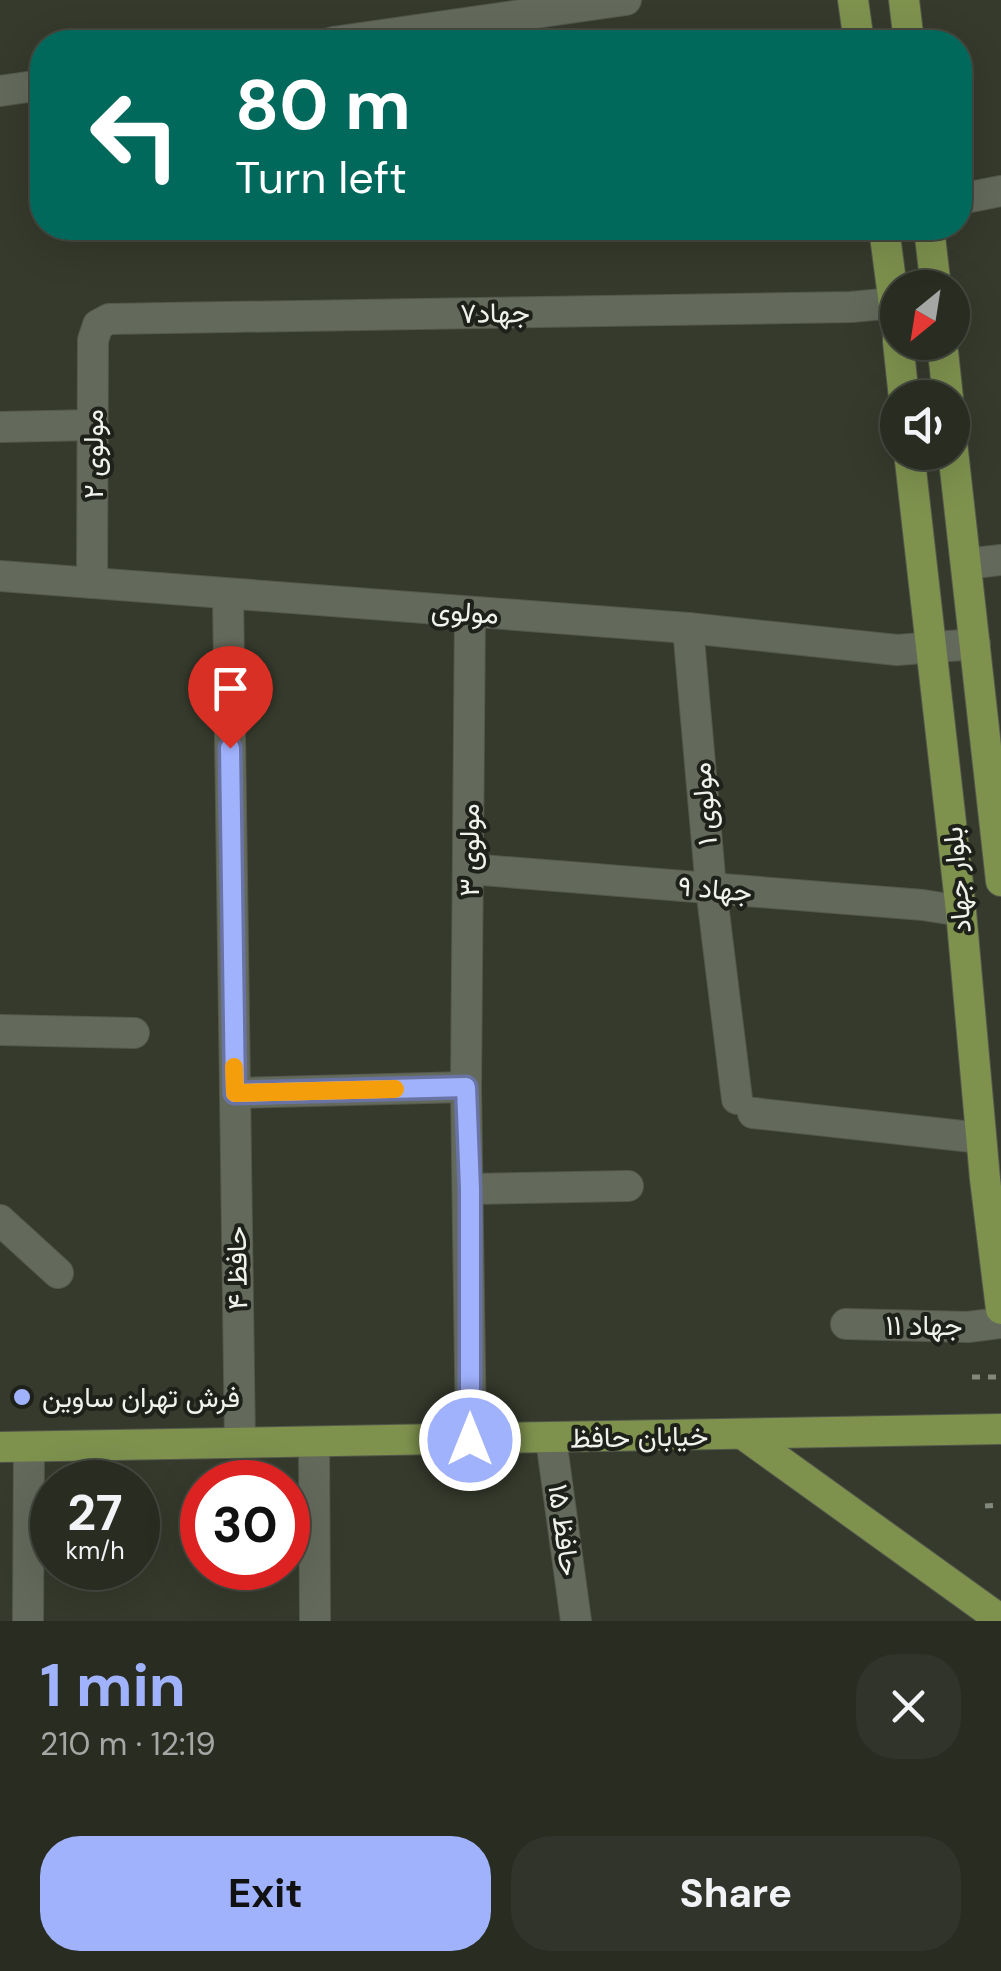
<!DOCTYPE html>
<meta charset="utf-8">
<style>
:root{--surface:#282c21;--page:#30342a;--text:#f1f3f6;--muted:#a5a7a5;--line:#44483f;--accent:#a1b2fd}
body{margin:0;font-family:"DM Sans",Vazirmatn,sans-serif;background:var(--page);color:var(--text);height:100vh;display:flex;flex-direction:column;font-size:38px;white-space:nowrap}
*{box-sizing:border-box;margin:0}
p{font-size:32px;color:var(--muted)}
.icon{flex:none;width:55px;height:55px;fill:none;stroke:currentColor;stroke-width:2;stroke-linecap:round;stroke-linejoin:round}
.map{position:relative;height:1621px;overflow:hidden}
.details{display:flex;flex-direction:column;background:var(--surface);flex:1}
.details>*{flex:none}
.top-card{position:absolute;left:30px;top:30px;width:942px;height:210px;border-radius:40px;box-shadow:0 10px 40px #0002,0 0 0 2px var(--line);background:#00695c;color:#fff;overflow:hidden}
.needle{width:65px;rotate:210deg}
.buttons{position:absolute;left:880px;top:270px;display:grid;gap:20px}
.buttons a{display:grid;place-items:center;width:90px;height:90px;border-radius:50%;background:var(--surface);box-shadow:0 10px 40px #0002,0 0 0 2px var(--line);font-size:50px}
.speed{position:absolute;left:30px;top:1460px;display:flex;gap:20px;font-size:50px;font-weight:700;text-align:center}
.speed>*{display:grid;place-content:center;width:130px;height:130px;border-radius:50%;background:var(--surface);box-shadow:0 10px 40px #0002,0 0 0 2px var(--line);line-height:1}
.speed small{font-size:25px;font-weight:400}
.speed .limit{border:15px solid #d22;background:#fff;color:#111}
.pin{position:absolute;display:grid;place-items:center;width:85px;height:85px;color:#fff;margin:-102px -42px;border-radius:50% 50% 50% 0;rotate:-45deg;box-shadow:0 0 10px #0007}
.pin .icon{rotate:45deg}
.me{position:absolute;width:110px;margin:-55px;rotate:0deg;stroke-linejoin:round;filter:drop-shadow(0 0 8px #0008)}
.turn{display:flex;align-items:center;gap:35px;height:210px;padding:0 40px;font-size:45px}
.turn .icon{width:130px;height:130px;stroke-width:2.5}
.turn b{display:block;font-size:70px;line-height:85px}
.round{display:grid;place-items:center;flex:none;width:105px;height:105px;border-radius:40px;background:var(--page)}
.summary{display:flex;align-items:center;justify-content:space-between;height:170px;padding:0 40px}
h1{font-size:60px;font-weight:700;line-height:75px;color:var(--accent)}
.button{display:flex;gap:20px;margin-top:auto;padding:20px 40px}
.button a{flex:1;height:115px;border-radius:40px;background:var(--accent);color:#111;font-size:40px;font-weight:700;line-height:115px;text-align:center}
.button a+a{background:var(--page);color:var(--text)}
.map>svg:first-child{display:block}
</style>
<div class="map">
<svg width="1001" height="1621" viewBox="0 0 1001 1621">
<rect width="100%" height="100%" fill="#353a2c"/>
<g fill="none" stroke-linecap="round" stroke-linejoin="round">
<defs>
<g id="minor">
<path d="M333,42l293,-42"/>
<path d="M0,91l42,-6"/>
<path d="M960,199l41,-8"/>
<path d="M0,427l93,-2"/>
<path d="M966,564l35,-4"/>
<path d="M0,576l688,52 209,22 78,-6"/>
<path d="M92,583l1,-243 5,-15 11,-6 742,-12 43,-4"/>
<path d="M228,594l12,849"/>
<path d="M470,613l-4,474 5,352"/>
<path d="M688,628l23,260 26,211"/>
<path d="M469,869l454,36 38,6"/>
<path d="M0,1030l134,3"/>
<path d="M235,1093l231,-6"/>
<path d="M753,1113l228,25"/>
<path d="M470,1189l158,-3"/>
<path d="M0,1220l58,53"/>
<path d="M846,1324l122,3 33,-4"/>
<path d="M551,1439l25,182"/>
<path d="M314,1442l1,179"/>
<path d="M28,1621l1,-174"/>
</g>
<g id="major">
<path d="M853,0l6,42"/>
<path d="M904,0l5,42"/>
<path d="M884,228l14,107"/>
<path d="M929,228l7,60"/>
<path d="M898,342l6,56"/>
<path d="M942,342l6,56"/>
<path d="M952,442l49,439"/>
<path d="M909,452l52,459 24,268 16,130"/>
<path d="M744,1435l257,185"/>
<path d="M0,1447l1001,-18"/>
</g>
</defs>
<use href="#minor" stroke="#54574c" stroke-width="32"/>
<use href="#major" stroke="#54574c" stroke-width="32"/>
<g stroke="#83887c" stroke-width="5" stroke-dasharray="8 8" stroke-linecap="butt">
<path d="M972,1377h29"/>
<path d="M985,1506l16,-1"/>
</g>
<use href="#minor" stroke="#646a5b" stroke-width="30"/>
<use href="#major" stroke="#7e924e" stroke-width="30"/>
</g>
<g fill="none" stroke-linecap="round" stroke-linejoin="round">
<defs>
<path id="route" d="M230,748l5,345 231,-6 4,102v251"/>
</defs>
<use href="#route" stroke="#6974a4" stroke-width="25"/>
<use href="#route" stroke="#a1b2fd" stroke-width="18"/>
<path stroke="#f59e0b" stroke-width="18" d="M234,1067l1,26 160,-4"/>
</g>
<circle fill="#a1b2fd" stroke="#1e201a" stroke-width="4" cx="22" cy="1397" r="10"/>
<g text-anchor="middle" dominant-baseline="central" stroke-width="8" stroke-linejoin="round" paint-order="stroke">
<g font-size="28" fill="#eff2ea" stroke="#1e201a">
<text transform="translate(495 313) rotate(-1)">جهاد۷</text>
<text transform="translate(93 454) rotate(-90)">مولوی ۲</text>
<text transform="translate(465 612) rotate(4)">مولوی</text>
<text transform="translate(704 804) rotate(-95)">مولوی ۱</text>
<text transform="translate(469 850) rotate(-90)">مولوی ۳</text>
<text transform="translate(957 880) rotate(-95)">بلوار جهاد</text>
<text transform="translate(715 889) rotate(5)">جهاد ۹</text>
<text transform="translate(237 1268) rotate(-91)">حافظ ۴</text>
<text x="924" y="1325">جهاد ۱۱</text>
<text transform="translate(639 1437) rotate(-1)">خیابان حافظ</text>
<text transform="translate(564 1530) rotate(82)">حافظ ۱۵</text>
</g>
<g font-size="28" fill="#eff2ea" stroke="#1e201a" text-anchor="start">
<text x="42" y="1397">فرش تهران ساوین</text>
</g>
</g>
</svg>
<div class="buttons">
<a><svg class="needle" viewBox="-14 -14 28 28"><path d="M0-13l5 13h-10z" fill="#e53935"/><path d="M0 13l5-13h-10z" fill="#a5a7a5"/></svg></a>
<a><svg class="icon" aria-label="sound" viewBox="0 0 24 24"><path d="M4 9h4l5-4v14l-5-4H4zM17 9q2 3 0 6"/></svg></a>
</div>
<div class="speed"><div>27<small>km/h</small></div><div class="limit">30</div></div>
<div class="pin" style="left:230px;top:748px;background:#d93025"><svg class="icon" aria-label="arrive" viewBox="0 0 24 24"><path d="M6 21V4h12l-3 4 3 4H6"/></svg></div>
<svg class="me" style="left:470px;top:1440px" viewBox="-20 -20 40 40"><circle r="17" fill="#a1b2fd" stroke="#fff" stroke-width="3"/><path d="M0-11L8 9 0 5-8 9z" fill="#fff"/></svg>
<div class="top-card">
<div class="turn"><svg class="icon" aria-label="left" viewBox="0 0 24 24"><path d="M17 20v-9H6M10 6l-5 5 5 5"/></svg><div><b>80 m</b>Turn left</div></div>
</div>
</div>
<section class="details">
<div class="summary"><div><h1>1 min</h1><p>210 m · 12:19</p></div><a class="round"><svg class="icon" aria-label="close" viewBox="0 0 24 24"><path d="M6 6l12 12M18 6L6 18"/></svg></a></div>
<div class="button"><a>Exit</a><a>Share</a></div>
</section>
